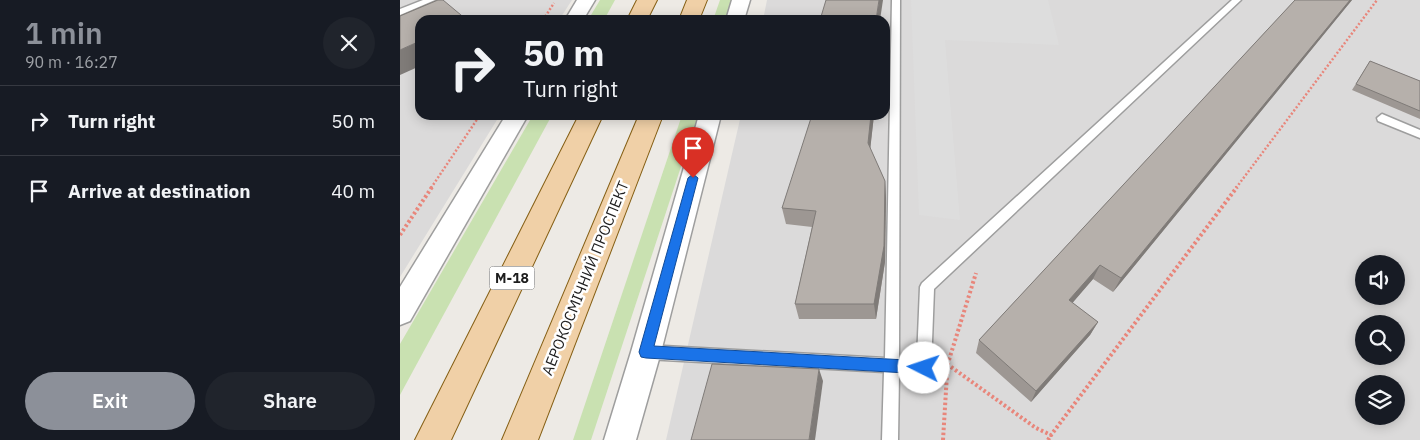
<!DOCTYPE html>
<meta charset="utf-8">
<style>
:root{--surface:#171b24;--page:#20242c;--text:#f1f3f6;--muted:#9ea1a6;--line:#363941;--accent:#8c9099}
body{margin:0;font-family:"IBM Plex Sans",sans-serif;background:var(--page);color:var(--text);height:100vh;display:flex;flex-direction:column;font-size:19px;white-space:nowrap}
*{box-sizing:border-box;margin:0}
p{font-size:16px;color:var(--muted)}
.icon{flex:none;width:28px;height:28px;fill:none;stroke:currentColor;stroke-width:2;stroke-linecap:round;stroke-linejoin:round}
.map{position:relative;flex:1;overflow:hidden}
.side{display:flex;flex-direction:column;background:var(--surface);width:400px}
.side>*{flex:none}
.banner{position:absolute;left:15px;top:15px;width:475px;height:105px;border-radius:15px;box-shadow:0 2px 12px #0003;background:#171b24;color:var(--text);overflow:hidden}
.buttons{position:absolute;left:955px;top:255px;display:grid;gap:10px}
.buttons a{display:grid;place-items:center;width:50px;height:50px;border-radius:50%;background:var(--surface);box-shadow:0 2px 12px #0003;font-size:25px}
.pin{position:absolute;display:grid;place-items:center;width:42px;height:42px;color:#fff;margin:-51px -21px;border-radius:50% 50% 50% 0;rotate:-45deg;box-shadow:0 0 5px #0007}
.pin .icon{rotate:45deg}
.me{position:absolute;width:55px;margin:-28px;rotate:274deg;stroke-linejoin:round;filter:drop-shadow(0 0 4px #0008)}
.turn{display:flex;align-items:center;gap:18px;height:105px;padding:0 25px;font-size:22px}
.turn .icon{width:65px;height:65px;stroke-width:2.5}
.turn b{display:block;font-size:35px;line-height:42px}
.round{display:grid;place-items:center;flex:none;width:52px;height:52px;border-radius:26px;background:var(--page)}
.head{display:flex;align-items:center;justify-content:space-between;height:85px;padding:0 25px}
h1{font-size:30px;font-weight:600;line-height:38px;color:var(--accent)}
.primary-button{display:flex;gap:10px;margin-top:auto;padding:10px 25px}
.primary-button a{flex:1;height:58px;border-radius:30px;background:var(--accent);color:#fff;font-size:20px;font-weight:600;line-height:58px;text-align:center}
.primary-button a+a{background:var(--page);color:var(--text)}
ul{padding:0;list-style:none}
li{display:flex;align-items:center;gap:15px;height:70px;padding:0 25px;border-top:1px solid var(--line)}
li div{flex:1}
li b{display:block;font-size:19px}
li em{font-style:normal}
main{display:flex;flex:1;min-height:0}
.map>svg:first-child{display:block}
</style>
<main>
<section class="side">
<div class="head"><div><h1>1 min</h1><p>90 m · 16:27</p></div><a class="round"><svg class="icon" aria-label="close" viewBox="0 0 24 24"><path d="M6 6l12 12M18 6L6 18"/></svg></a></div>
<ul>
<li><svg class="icon" aria-label="right" viewBox="0 0 24 24"><path d="M7 20v-9h11M14 6l5 5-5 5"/></svg><div><b>Turn right</b></div><em>50 m</em></li>
<li><svg class="icon" aria-label="arrive" viewBox="0 0 24 24"><path d="M6 21V4h12l-3 4 3 4H6"/></svg><div><b>Arrive at destination</b></div><em>40 m</em></li>
</ul>
<div class="primary-button"><a>Exit</a><a>Share</a></div>
</section>
<div class="map">
<svg width="1020" height="440" viewBox="0 0 1020 440">
<rect width="100%" height="100%" fill="#edeae5"/>
<g fill="#dbdada" fill-rule="evenodd">
<path d="M0,0h172l-13,20h-139v95h80l-100,162z"/>
<path d="M367,0h653v440h-754l75,-325h144v-95h-122zM964,264h32v32h-32zM964,324h32v32h-32zM964,384h32v32h-32z"/>
</g>
<g fill="#c9e1b1">
<path d="M200,0h15l-11,20h-16z"/>
<path d="M320,0h16l-7,20h-16z"/>
<path d="M133,115h19l-152,280v-51z"/>
<path d="M282,115h16l-107,325h-18z"/>
</g>
<path fill="#ddd" d="M511,0h137l11,45 -114,-5 15,180 -41,-5z"/>
<g fill="none" stroke-linecap="round" stroke-linejoin="round">
<defs>
<g id="service">
<path d="M23,0h12l-35,15v-6z"/>
<path d="M492,0h8l-1,359 18,1 3,-73 2,-4 310,-283h9l-307,289 -3,79 -2,5 -5,2 -25,-2 -1,67h-16l2,-68 -238,-13 -5,-2 -2,-5 2,-5 5,-2 239,13z"/>
<path d="M982,114l38,16v8l-42,-17 -1,-3z"/>
</g>
<g id="minor">
<path d="M177,0h18l-12,20h-18z"/>
<path d="M332,0h18l-6,20h-18z"/>
<path d="M106,115h22l-118,206 -10,4v-38z"/>
<path d="M299,115h22l-60,237 -25,88h-32l27,-88z"/>
</g>
<g id="primary">
<path d="M237,0h20l-10,20h-20z"/>
<path d="M287,0h20l-8,20h-20z"/>
<path d="M179,115h24l-152,325h-36z"/>
<path d="M239,115h24l-125,325h-36z"/>
</g>
</defs>
<use href="#service" stroke="#9e9e9e" stroke-width="3"/>
<use href="#minor" stroke="#9e9e9e" stroke-width="3"/>
<use href="#primary" stroke="#845e13" stroke-width="2"/>
<g stroke="#e8867b" stroke-width="2.5" stroke-dasharray="2 2" stroke-linecap="butt">
<path d="M143,20l11,-17"/>
<path d="M31,188l49,-73"/>
<path d="M836,188l141,-188"/>
</g>
<g stroke="#e8867b" stroke-width="4" stroke-dasharray="2.5 2.5" stroke-linecap="butt">
<path d="M0,235l32,-48"/>
<path d="M549,360l27,-87"/>
<path d="M547,364l89,64 15,7 186,-248"/>
<path d="M543,440l4,-66"/>
<path d="M648,440l3,-5"/>
</g>
<use href="#service" fill="#fff" fill-rule="evenodd"/>
<use href="#minor" fill="#fff" fill-rule="evenodd"/>
<use href="#primary" fill="#f0d0a7" fill-rule="evenodd"/>
</g>
<g fill="#9d9793">
<path d="M895,0h57l-239,292 -20,-13 -21,24 26,19 -8,13 -59,67 -55,-49 3,-13z"/>
<path d="M970,61l50,20v38l-68,-29z"/>
<path d="M474,115l-4,34 15,32 1,17 -1,64 -9,57h-77l-4,-15 17,-77 -26,-3 -4,-16z"/>
</g>
<g fill="#7f7b78">
<path d="M479,0h4l-3,20h-4z"/>
<path d="M950,0h2l-239,292 8,-14z"/>
<path d="M20,41v25l-20,9v-25z"/>
<path d="M471,115h3l-5,45 -1,-17z"/>
<path d="M485,181l1,17 -1,64 -9,57 -2,-15z"/>
<path d="M700,265l-7,14 -30,35 6,-14z"/>
<path d="M698,322l-8,13 -59,67 5,-11z"/>
<path d="M419,369l4,12 -8,59h-6z"/>
</g>
<g fill="#b6b0ab" stroke="#7f7b78">
<path d="M38,0h5l24,20h-47v21l-20,9v-34z"/>
<path d="M426,0h53l-3,20h-56z"/>
<path d="M895,0h55l-229,278 -21,-13 -31,35 29,22 -62,69 -57,-51z"/>
<path d="M970,61l50,20v30l-64,-27z"/>
<path d="M412,115h59l-3,28 17,38 -1,65 -10,58h-79l21,-93 -34,-3z"/>
<path d="M312,364l107,5 -10,71h-118z"/>
</g>
<path fill="#1a73e8" stroke="#114b97" d="M293,174l5,4 -44,168 270,15 5,2 2,5 -2,4 -5,2 -278,-16 -5,-1 -2,-5 49,-174z"/>
<g text-anchor="middle" dominant-baseline="central" stroke-width="5" stroke-linejoin="round" paint-order="stroke">
<rect fill="#fff" stroke="#616161" stroke-width="1" x="89.5" y="266.5" width="45" height="23" rx="4"/>
<g font-size="14" font-weight="bold" fill="#1d1d1d">
<text x="112" y="278">М-18</text>
</g>
<g font-size="15" fill="#1d1d1d" stroke="#fff">
<text transform="translate(185 278) rotate(-68)">АЕРОКОСМІЧНИЙ ПРОСПЕКТ</text>
</g>
</g>
</svg>
<div class="buttons">
<a><svg class="icon" aria-label="sound" viewBox="0 0 24 24"><path d="M4 9h4l5-4v14l-5-4H4zM17 9q2 3 0 6"/></svg></a>
<a><svg class="icon" aria-label="search" viewBox="0 0 24 24"><circle cx="10" cy="10" r="6"/><path d="M15 15l6 6"/></svg></a>
<a><svg class="icon" aria-label="layers" viewBox="0 0 24 24"><path d="M12 4l9 5-9 5-9-5zM3 14l9 5 9-5"/></svg></a>
</div>
<div class="pin" style="left:293px;top:178px;background:#d93025"><svg class="icon" aria-label="arrive" viewBox="0 0 24 24"><path d="M6 21V4h12l-3 4 3 4H6"/></svg></div>
<svg class="me" style="left:524px;top:368px" viewBox="-20 -20 40 40"><circle r="19" fill="#fff"/><path d="M0-13L10 11 0 6-10 11z" fill="#1a73e8"/></svg>
<div class="banner">
<div class="turn"><svg class="icon" aria-label="right" viewBox="0 0 24 24"><path d="M7 20v-9h11M14 6l5 5-5 5"/></svg><div><b>50 m</b>Turn right</div></div>
</div>
</div>
</main>
